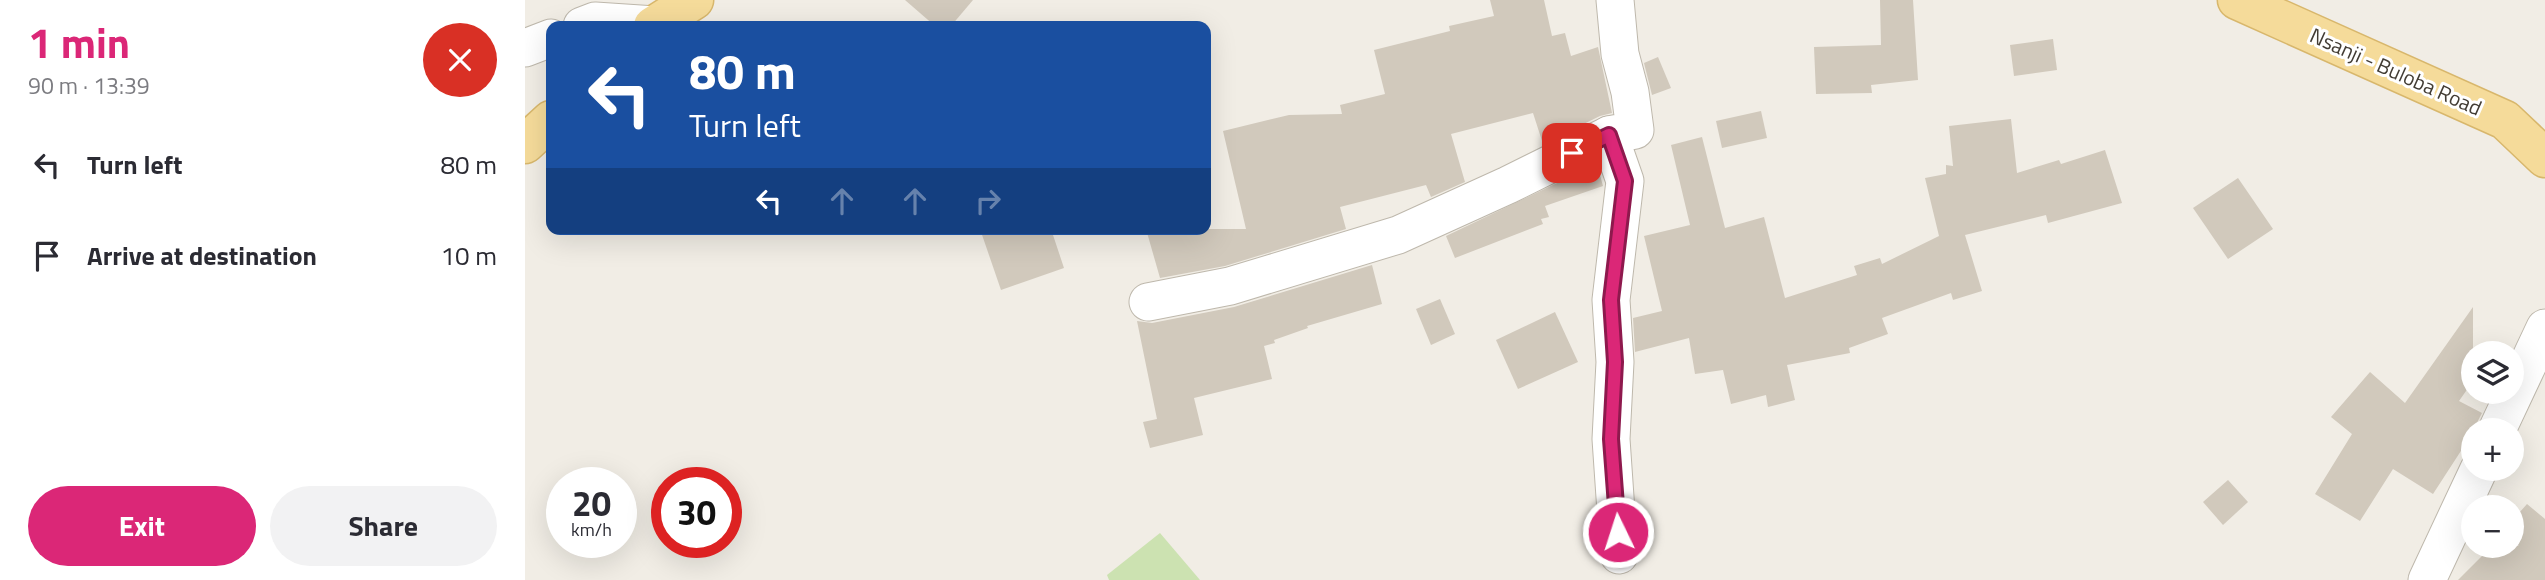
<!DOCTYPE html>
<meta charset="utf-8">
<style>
:root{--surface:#fff;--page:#f2f2f3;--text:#2b2b33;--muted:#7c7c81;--accent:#db2777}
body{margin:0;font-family:"Titillium Web",sans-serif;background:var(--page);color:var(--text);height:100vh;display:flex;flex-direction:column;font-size:26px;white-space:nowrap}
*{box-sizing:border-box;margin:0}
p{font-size:23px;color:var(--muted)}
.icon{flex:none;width:38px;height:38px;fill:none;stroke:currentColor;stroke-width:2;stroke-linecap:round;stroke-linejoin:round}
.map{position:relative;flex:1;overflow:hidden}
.details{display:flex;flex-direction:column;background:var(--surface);width:525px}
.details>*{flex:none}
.top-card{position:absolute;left:21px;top:21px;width:665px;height:214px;border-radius:14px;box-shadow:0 7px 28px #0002;background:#1a4fa0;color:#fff;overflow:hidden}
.buttons{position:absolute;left:1936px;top:341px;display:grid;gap:14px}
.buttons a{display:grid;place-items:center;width:63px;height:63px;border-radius:50%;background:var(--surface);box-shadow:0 7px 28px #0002;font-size:35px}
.speed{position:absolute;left:21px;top:467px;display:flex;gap:14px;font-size:35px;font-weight:700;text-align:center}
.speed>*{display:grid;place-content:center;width:91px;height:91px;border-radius:50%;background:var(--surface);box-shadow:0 7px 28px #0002;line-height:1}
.speed small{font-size:18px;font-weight:400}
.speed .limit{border:10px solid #d22;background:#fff;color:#111}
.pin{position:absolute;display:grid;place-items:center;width:60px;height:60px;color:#fff;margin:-30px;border-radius:14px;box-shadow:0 4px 10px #0006}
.me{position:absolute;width:77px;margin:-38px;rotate:356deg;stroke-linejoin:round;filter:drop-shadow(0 0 5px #0008)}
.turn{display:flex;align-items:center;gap:24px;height:147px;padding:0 28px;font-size:32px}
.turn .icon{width:91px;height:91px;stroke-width:2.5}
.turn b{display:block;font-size:49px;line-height:60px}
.lanes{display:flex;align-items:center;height:66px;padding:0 28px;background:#0003;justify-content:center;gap:35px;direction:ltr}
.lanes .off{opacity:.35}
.round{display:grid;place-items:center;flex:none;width:74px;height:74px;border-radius:37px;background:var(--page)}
.overview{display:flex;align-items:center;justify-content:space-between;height:119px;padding:0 28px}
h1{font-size:42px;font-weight:700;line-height:52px;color:var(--accent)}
.cta{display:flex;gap:14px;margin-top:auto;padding:14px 28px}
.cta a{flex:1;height:80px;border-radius:42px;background:var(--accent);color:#fff;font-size:28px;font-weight:700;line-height:80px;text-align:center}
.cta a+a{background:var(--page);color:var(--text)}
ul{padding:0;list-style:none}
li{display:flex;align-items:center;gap:21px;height:91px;padding:0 28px}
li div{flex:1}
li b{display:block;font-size:26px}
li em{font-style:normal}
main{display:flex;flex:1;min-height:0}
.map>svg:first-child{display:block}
</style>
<main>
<section class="details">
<div class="overview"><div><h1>1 min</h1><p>90 m · 13:39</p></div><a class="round" style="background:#d93025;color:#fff"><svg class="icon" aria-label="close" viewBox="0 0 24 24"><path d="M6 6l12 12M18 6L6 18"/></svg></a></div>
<ul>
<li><svg class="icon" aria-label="left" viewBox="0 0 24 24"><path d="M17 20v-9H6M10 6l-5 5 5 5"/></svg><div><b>Turn left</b></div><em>80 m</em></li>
<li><svg class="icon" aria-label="arrive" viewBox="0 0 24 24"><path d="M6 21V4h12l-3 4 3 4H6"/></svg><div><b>Arrive at destination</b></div><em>10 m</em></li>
</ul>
<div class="cta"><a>Exit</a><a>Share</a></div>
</section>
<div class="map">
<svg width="2020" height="580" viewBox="0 0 2020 580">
<rect width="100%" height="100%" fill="#f1ede5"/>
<path fill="#cce2b1" d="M635,533l40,47h-91l-2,-5z"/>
<g fill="#d1c9bc">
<path d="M380,0h68l-22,26h-16z"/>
<path d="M965,0h54l8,36 13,-3 6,23 27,-9 14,66 -12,3 -57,28 -10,-31 -82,21 14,48 -34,15 -5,-12 -86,22 6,22 -121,37 -65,12 -14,-49h100l-23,-98 66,-16 53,-1 -2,-9 45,-11 -11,-44 76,-19 -1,-5 45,-10z"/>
<path d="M1355,0h33l5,80 -47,5 1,8 -56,1 -2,-47 67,-2z"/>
<path d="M1528,39l4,31 -43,6 -4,-31z"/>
<path d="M1133,57l13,31 -19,7 -8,-32z"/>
<path d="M1236,111l6,27 -45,10 -6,-27z"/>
<path d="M1486,119l6,54 42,-13 2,4 44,-14 17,53 -74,20 -2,-8 -81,20 17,56 -29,9 -2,-7 -69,25 6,16 -39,14 1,5 -63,12 8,35 -27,7 -2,-12 -35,9 -8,-34 -28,4 -6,-36 -54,14 -2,-34 29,-7 -18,-75 46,-11 -19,-80 31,-8 23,91 39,-11 21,81 72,-23 -3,-9 26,-8 2,6 57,-28 -14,-58 21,-4v-9l7,1 -4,-40z"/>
<path d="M1072,164l6,22 -58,20 4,11 -8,2 2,5 -88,34 -9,-22z"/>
<path d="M1713,178l35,51 -45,30 -35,-51z"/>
<path d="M455,229h71l13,39 -63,22z"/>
<path d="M847,265l10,39 -75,22 1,2 -34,12 1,3 -11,3 8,33 -78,19 9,37 -53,13 -7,-26 14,-3 -20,-98 15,2 82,-16z"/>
<path d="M915,299l15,35 -24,11 -15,-36z"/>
<path d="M1948,307v74l-14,20 23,12 -14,27 -35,54 -40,-25 -33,52 -45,-27 37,-60 -21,-17 39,-45 35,31z"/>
<path d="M1030,312l23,50 -60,27 -22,-49z"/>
<path d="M1703,480l20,22 -25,23 -20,-23z"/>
<path d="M2002,504l18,15v61h-87l34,-34h27l-8,-5v-19z"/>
</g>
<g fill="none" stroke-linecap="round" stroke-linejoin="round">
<defs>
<g id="minor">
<path d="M1090,0l5,54 10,38 5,38 -26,5 16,46 -14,119 4,62 -4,77 8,116"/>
<path d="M57,26l13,-5 60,4"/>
<path d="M0,48l26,-10"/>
<path d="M623,302l82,-16 168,-51 110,-50 101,-50"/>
<path d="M1972,430l48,-102"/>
<path d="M1902,580l52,-111"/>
</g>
<g id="major">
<path d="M1712,0l268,120 40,38"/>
<path d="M128,26l41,-26"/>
<path d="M0,144l26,-24"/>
</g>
</defs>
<use href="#minor" stroke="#beb8ac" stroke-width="39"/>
<use href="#major" stroke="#d8b76c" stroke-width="41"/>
<use href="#minor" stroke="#fff" stroke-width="37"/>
<use href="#major" stroke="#f5db9a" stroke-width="38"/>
</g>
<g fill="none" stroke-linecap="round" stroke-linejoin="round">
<defs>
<path id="route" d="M1047,153l37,-18 16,46 -14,119 4,62 -4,77 7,93"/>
</defs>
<use href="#route" stroke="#8e194d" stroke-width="18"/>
<use href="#route" stroke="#db2777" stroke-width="12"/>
</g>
<g text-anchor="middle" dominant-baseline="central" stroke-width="6" stroke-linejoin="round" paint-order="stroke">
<g font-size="21" fill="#433d35" stroke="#fff">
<text transform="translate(1871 71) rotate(24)">Nsanji - Buloba Road</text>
</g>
</g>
</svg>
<div class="buttons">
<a><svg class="icon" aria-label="layers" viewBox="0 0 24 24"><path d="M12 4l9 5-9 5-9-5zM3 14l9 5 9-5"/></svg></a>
<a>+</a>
<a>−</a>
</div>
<div class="speed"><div>20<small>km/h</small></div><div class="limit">30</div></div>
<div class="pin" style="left:1047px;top:153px;background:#d93025"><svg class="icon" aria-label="arrive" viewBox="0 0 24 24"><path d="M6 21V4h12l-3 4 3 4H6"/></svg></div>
<svg class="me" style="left:1093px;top:532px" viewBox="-20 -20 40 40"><circle r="17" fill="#db2777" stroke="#fff" stroke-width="3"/><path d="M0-11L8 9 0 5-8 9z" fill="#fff"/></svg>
<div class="top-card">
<div class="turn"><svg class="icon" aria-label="left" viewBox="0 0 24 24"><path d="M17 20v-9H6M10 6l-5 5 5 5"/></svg><div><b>80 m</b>Turn left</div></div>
<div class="lanes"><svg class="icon" aria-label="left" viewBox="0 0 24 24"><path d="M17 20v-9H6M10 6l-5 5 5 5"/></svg><svg class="icon off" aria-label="ahead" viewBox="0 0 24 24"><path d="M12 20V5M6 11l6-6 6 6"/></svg><svg class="icon off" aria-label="ahead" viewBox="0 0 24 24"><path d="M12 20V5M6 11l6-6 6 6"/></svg><svg class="icon off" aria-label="right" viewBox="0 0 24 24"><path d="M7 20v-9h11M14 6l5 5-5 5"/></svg></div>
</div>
</div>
</main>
